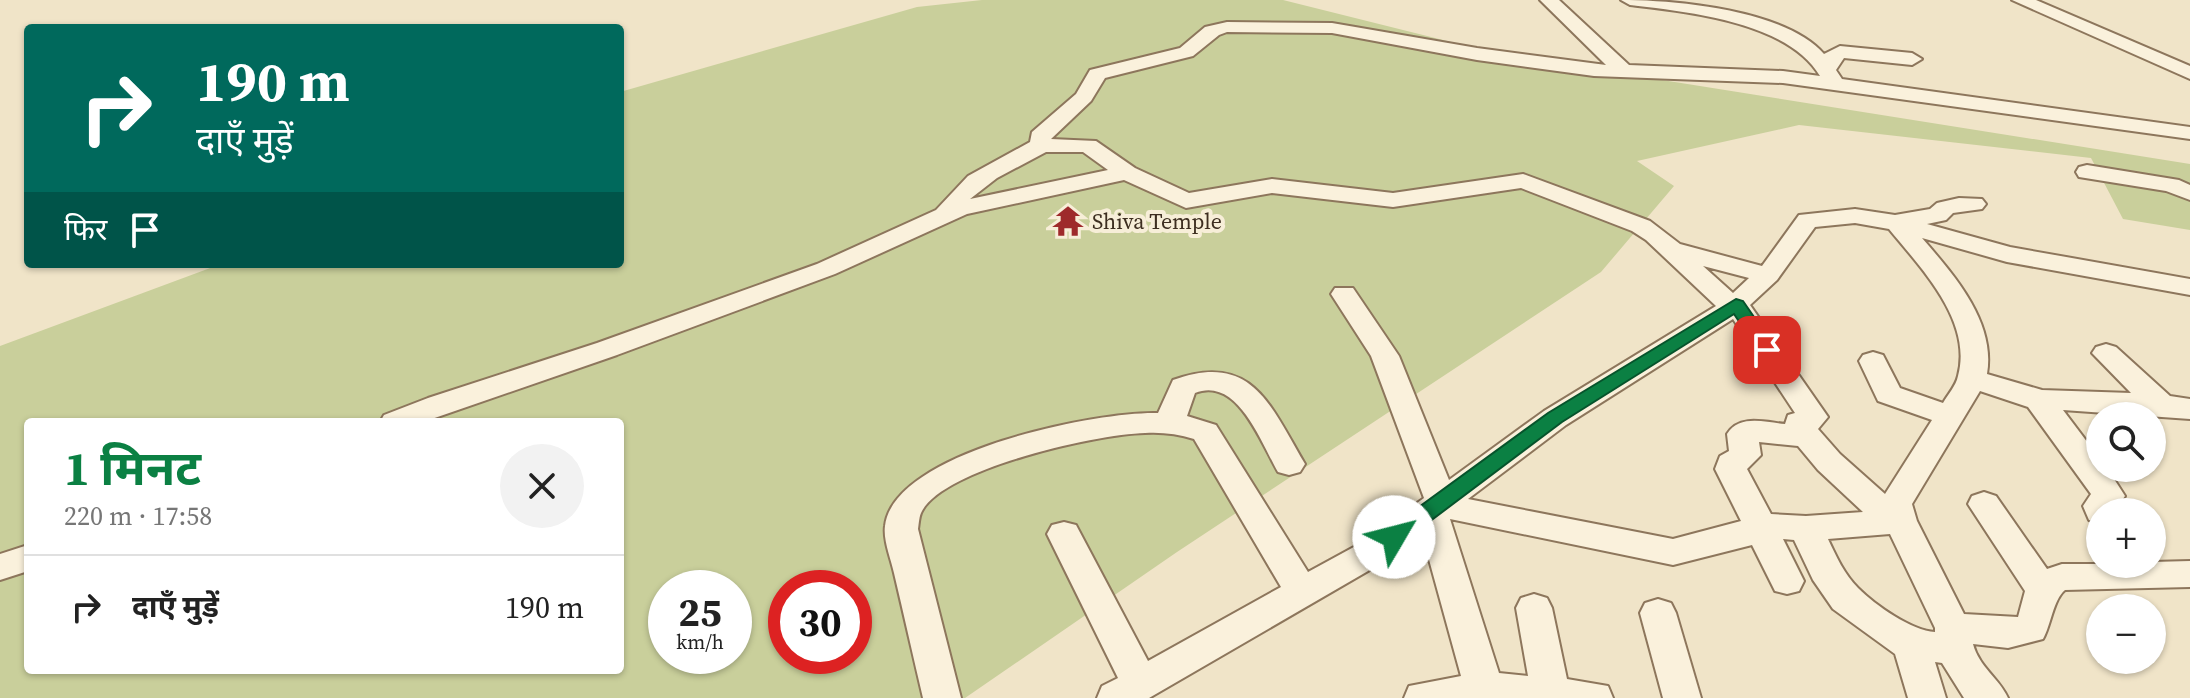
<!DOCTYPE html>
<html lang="hi">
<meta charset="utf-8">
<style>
:root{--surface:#fff;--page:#f2f2f2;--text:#222;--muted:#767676;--line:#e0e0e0;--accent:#0b8043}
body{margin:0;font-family:"Source Serif 4","Noto Sans Devanagari",serif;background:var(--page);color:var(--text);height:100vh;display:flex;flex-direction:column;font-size:30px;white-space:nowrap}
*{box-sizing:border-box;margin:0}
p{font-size:26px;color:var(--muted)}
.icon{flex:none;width:44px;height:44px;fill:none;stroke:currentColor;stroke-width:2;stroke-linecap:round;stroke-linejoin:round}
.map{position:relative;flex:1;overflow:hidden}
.sheet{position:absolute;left:24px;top:418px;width:600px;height:256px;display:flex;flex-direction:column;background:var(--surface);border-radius:8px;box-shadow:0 2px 6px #0004}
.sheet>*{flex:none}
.guide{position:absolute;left:24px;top:24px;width:600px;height:244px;border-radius:8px;box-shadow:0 2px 6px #0004;background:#00695c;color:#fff;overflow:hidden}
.tools{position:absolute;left:2086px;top:402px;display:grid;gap:16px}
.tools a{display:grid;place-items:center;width:80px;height:80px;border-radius:50%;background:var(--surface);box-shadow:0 2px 6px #0004;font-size:40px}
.speed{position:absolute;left:648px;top:570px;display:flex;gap:16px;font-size:40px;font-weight:700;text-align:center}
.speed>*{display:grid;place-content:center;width:104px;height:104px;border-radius:50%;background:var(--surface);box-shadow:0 2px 6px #0004;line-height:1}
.speed small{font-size:20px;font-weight:400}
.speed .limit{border:12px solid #d22;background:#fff;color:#111}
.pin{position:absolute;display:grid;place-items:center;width:68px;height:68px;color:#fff;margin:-34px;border-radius:16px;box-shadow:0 4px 12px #0006}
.me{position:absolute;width:88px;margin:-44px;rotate:53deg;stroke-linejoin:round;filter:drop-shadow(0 0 6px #0008)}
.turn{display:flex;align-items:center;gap:28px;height:168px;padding:0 40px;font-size:36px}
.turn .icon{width:104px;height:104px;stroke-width:2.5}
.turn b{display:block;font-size:56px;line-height:68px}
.then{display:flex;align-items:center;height:76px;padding:0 40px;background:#0003;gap:16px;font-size:30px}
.round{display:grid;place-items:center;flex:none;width:84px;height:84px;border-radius:42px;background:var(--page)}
.headline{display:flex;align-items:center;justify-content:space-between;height:136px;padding:0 40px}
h1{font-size:48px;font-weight:700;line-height:60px;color:var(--accent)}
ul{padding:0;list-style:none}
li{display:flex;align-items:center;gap:24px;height:104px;padding:0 40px;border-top:2px solid var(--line)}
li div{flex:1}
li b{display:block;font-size:30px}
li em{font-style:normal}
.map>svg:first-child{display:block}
</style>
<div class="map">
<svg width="2190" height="698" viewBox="0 0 2190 698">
<rect width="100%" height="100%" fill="#f0e4c8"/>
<path fill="#c9cf9b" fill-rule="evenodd" d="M982,0h301l216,54 691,110v66l-67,-11 -32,-61 -292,-33 -162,36 37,25 -73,86 -424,280 -212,146h-965v-352l221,-82h399v-172l297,-85zM28,422h592v248h-592zM666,588h68v68h-68zM786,588h68v68h-68z"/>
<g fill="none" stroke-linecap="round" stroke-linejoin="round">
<defs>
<g id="minor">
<path d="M1540,0h19l70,65 154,6 37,5c-32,-54 -131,-64 -190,-71l-9,-5c56,0 165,10 203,54l16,-8 72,7 10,6 -10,6 -68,-7 -8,12 6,9 348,48v12l-407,-56 -189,-7 -117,-16 -145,-27 -105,-1 -8,3 -26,21 -88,22 -14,23 -40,38 45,2 39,27 54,25 83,-14 121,14 130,-19 127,47 30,23 82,22 37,-51 56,-6 40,6 35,-6 7,-6 22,-5 23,1 4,5 -4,5 -29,4 -7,7 -19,4 83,23 180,32v16l-183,-33 -85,-24c32,37 74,84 65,136l55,16 89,3 -39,-40 4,-6 10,-3 10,3 54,49 20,3v20l-127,-9 37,49v9h7l18,28 -9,13 1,3h-17v12l-11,-4 -6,-14 8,-12 -63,-87 -48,-16 -68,113 5,17 47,93 54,3 7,-26 -57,-87 4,-8 12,-4 12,4 51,73 15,-5h90v-2l38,-1v26l-125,3c-12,10 -14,35 -22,49l-35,9 -35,-4c6,23 26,34 35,54h-44l-22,-35 -7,-1 11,36h-38l-13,-44 -62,-45 -20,-29 -19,-40 -11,-1 21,42 -5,10 -12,3 -12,-3 -23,-46 -79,20 -223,-46 49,154 29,3 -12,-68 5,-10 13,-4 13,4 5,10 15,71 41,7 5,12h-209l5,-12 52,-10 -39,-142 -35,26 -238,138h-52l5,-12 16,-8 -71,-144 5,-9 12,-3 12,3 72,136 133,-74 -87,-148c-16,-5 -32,-7 -49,-6 -47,1 -200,35 -223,78 -3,5 -3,12 -4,18l43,169h-38c-10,-42 -19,-83 -29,-125 -3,-14 -11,-33 -9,-47 8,-74 212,-115 273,-113l15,-33c79,-29 97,25 132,84l-5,8 -11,3 -11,-3c-17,-29 -40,-96 -83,-79l-8,23 29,9 92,147 55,-30 61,-44 -53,-142 -40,-62 4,-6h18l46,68 50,124 95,-69 172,-105 -70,-66 -14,-9 -111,-43 -128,19 -121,-14 -86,15 -62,-28 -157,34 -132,60 -218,81 -194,67h-43l4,-7 44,-17 169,-55 220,-79 119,-54 32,-34 62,-34 2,-10 44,-38 14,-24 90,-22 25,-21 22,-5 105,1 145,25 129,17zM1046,152h37l25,18 -138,29 27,-21zM1855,223l34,6c32,39 84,92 69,147 -2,10 -10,18 -15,27l-43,-15 -17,-33 -10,-3 -10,3 -4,6 19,40 54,19 -47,74 -45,-40 -22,-25 10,-12 -78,-112 27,-25 38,-53zM1703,266l46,12 -16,15zM1733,319l62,94 -7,2 -3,9c-20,-2 -46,-10 -58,10l2,17 -9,5 -5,13 26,52 -68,18 -205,-40 98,-74zM1759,442l39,4 20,24 45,42 -57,4 -35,-2 -24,-45 14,-14zM1890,534l45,94v4c-23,-1 -60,-27 -77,-44 -14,-14 -22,-32 -30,-49z"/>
<path d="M2012,0h24l154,66v13z"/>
<path d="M2087,165l92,15 11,5v15l-24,-9 -87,-14 -3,-5 3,-5z"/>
<path d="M28,545v26l-28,9v-26z"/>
<path d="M1658,599l13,4 5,10 25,85h-38l-23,-85 5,-10z"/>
</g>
</defs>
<use href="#minor" stroke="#8d765c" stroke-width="4"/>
<use href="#minor" fill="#faf1dc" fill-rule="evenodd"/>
</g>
<path fill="#0b8043" stroke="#07532c" stroke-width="2" d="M1736,299l7,2 31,45 2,4 -2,4h-13l-27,-40 -172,108 -161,121h-15l-3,-6 3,-6 162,-118z"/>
<defs>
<symbol id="temple-bare" viewBox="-9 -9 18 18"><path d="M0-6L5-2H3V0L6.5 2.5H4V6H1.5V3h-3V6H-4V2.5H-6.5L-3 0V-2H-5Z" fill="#9e2a2b" stroke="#f7eed8" stroke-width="2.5" paint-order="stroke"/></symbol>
</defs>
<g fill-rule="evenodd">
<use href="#temple-bare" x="1046" y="199" width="44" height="44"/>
</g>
<g text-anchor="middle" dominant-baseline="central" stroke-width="8" stroke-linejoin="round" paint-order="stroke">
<g font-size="22" fill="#3d2e20" stroke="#f7eed8" text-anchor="start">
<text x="1092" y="221">Shiva Temple</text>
</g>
</g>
</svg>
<div class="tools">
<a><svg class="icon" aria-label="search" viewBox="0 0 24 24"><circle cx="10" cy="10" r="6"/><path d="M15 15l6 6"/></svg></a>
<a>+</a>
<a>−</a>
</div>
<div class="speed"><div>25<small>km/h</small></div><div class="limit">30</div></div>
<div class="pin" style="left:1767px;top:350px;background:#d93025"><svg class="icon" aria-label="arrive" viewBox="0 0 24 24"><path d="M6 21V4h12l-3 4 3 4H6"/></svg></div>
<svg class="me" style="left:1394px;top:537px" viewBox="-20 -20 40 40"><circle r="19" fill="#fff"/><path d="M0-13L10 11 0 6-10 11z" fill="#0b8043"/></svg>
<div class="guide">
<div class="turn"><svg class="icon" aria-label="right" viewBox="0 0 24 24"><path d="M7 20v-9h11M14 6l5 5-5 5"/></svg><div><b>190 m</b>दाएँ मुड़ें</div></div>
<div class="then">फिर<svg class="icon" aria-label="arrive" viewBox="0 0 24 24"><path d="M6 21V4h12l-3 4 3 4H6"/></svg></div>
</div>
<section class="sheet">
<div class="headline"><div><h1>1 मिनट</h1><p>220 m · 17:58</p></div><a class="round"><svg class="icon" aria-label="close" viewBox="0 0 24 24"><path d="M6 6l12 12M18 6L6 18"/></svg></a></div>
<ul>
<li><svg class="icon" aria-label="right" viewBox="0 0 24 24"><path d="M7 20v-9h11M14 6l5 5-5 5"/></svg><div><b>दाएँ मुड़ें</b></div><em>190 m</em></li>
</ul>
</section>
</div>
